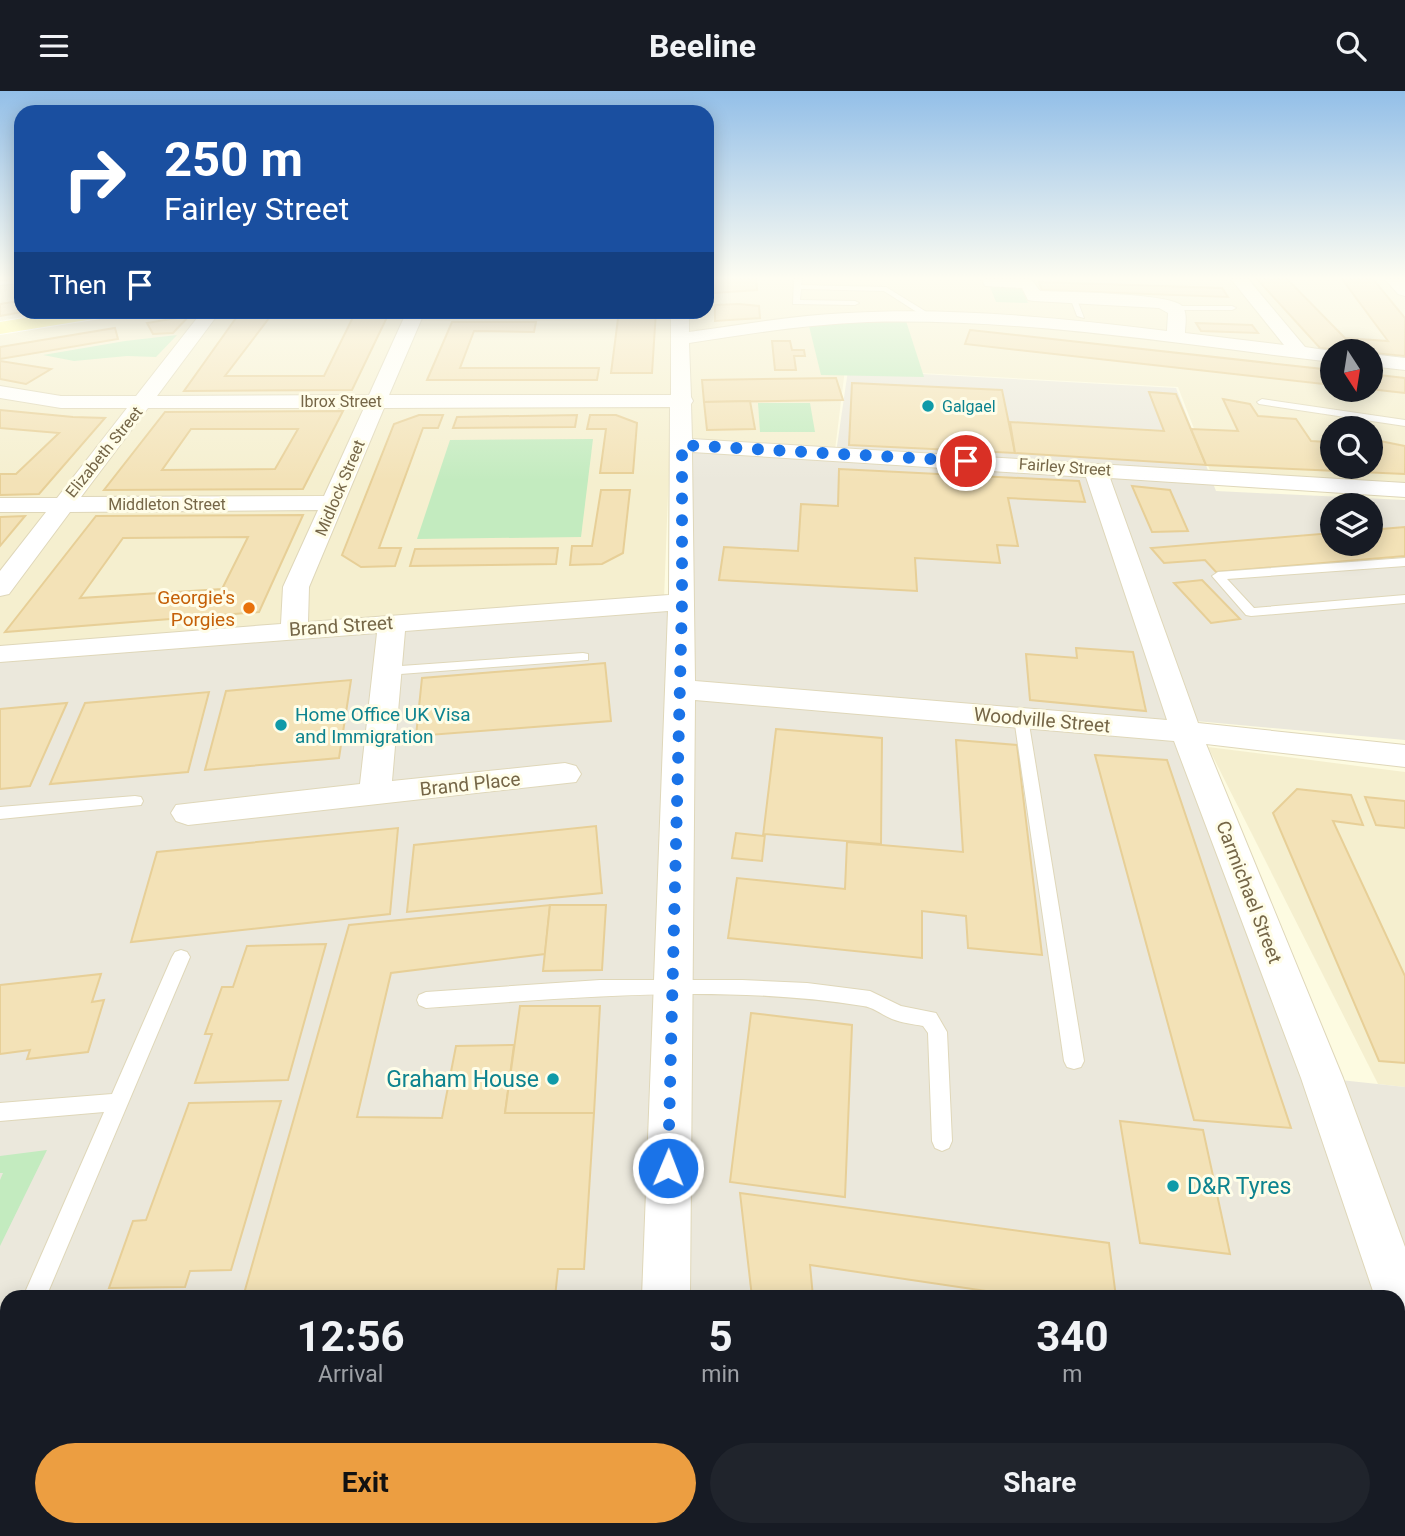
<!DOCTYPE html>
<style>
:root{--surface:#171b24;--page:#20242c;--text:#f1f3f6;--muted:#9ea1a6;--accent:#ec9e41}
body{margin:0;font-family:Roboto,sans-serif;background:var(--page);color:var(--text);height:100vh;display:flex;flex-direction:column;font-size:26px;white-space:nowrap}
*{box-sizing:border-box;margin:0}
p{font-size:23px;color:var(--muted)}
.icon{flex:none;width:38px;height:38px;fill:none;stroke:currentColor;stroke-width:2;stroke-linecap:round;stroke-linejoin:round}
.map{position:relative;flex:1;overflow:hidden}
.drawer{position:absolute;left:0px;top:1199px;width:1405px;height:247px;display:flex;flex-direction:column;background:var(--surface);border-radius:21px 21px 0 0;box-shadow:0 4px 18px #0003}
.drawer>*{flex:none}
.top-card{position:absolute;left:14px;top:14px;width:700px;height:214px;border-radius:21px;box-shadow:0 4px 18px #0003;background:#1a4fa0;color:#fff;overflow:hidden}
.needle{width:46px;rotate:168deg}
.fabs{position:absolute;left:1320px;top:248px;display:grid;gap:14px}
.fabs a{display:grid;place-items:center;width:63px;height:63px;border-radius:50%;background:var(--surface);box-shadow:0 4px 18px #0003;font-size:35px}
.pin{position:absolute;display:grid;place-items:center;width:60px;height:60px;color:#fff;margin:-30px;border:4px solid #fff;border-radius:50%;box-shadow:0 2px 7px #0007}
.me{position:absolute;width:77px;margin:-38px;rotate:1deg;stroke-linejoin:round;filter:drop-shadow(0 0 5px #0008)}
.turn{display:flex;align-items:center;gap:24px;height:147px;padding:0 35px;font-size:32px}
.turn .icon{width:91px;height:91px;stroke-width:2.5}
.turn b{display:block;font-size:49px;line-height:60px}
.then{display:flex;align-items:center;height:66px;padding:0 35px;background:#0003;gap:14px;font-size:26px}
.eta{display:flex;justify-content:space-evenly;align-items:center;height:119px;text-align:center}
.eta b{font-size:42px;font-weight:700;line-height:49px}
.button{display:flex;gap:14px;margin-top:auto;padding:14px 35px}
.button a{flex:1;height:80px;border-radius:42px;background:var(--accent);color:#111;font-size:28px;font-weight:700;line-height:80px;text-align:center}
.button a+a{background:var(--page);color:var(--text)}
header{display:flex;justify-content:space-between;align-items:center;height:91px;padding:0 35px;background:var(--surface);font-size:32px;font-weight:700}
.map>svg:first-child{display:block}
</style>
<header><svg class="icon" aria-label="menu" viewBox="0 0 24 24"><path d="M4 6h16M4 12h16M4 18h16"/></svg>Beeline<svg class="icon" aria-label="search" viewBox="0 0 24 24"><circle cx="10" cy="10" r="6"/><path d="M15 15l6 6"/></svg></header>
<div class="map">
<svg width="1405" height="1445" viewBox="0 0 1405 1445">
<rect width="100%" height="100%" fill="#fdfbe1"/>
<g fill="#f5efcf" fill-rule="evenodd">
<path d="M0,188h21v32h686v-32h698v205l-194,-11 -33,-86 -333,-18 -10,81 -165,-9 -6,159 -664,49zM1332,261h38v38h-38zM1332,338h38v38h-38z"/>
<path d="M1208,656l197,25v315l-27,-3z"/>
</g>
<path fill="#feeed4" d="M433,220l150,1v4l-151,-1z"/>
<path fill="#ebe8dc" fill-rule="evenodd" d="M848,279l328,18 40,103 189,9v240l-231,-21 148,359 83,9v449h-1405v-881l682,-53v-157l154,8zM1332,415h38v38h-38zM7,1206h1391v232h-1391z"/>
<g fill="#c3ebbf">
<path d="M990,196h31l7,16 -32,-1z"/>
<path d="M850,230h56l18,56 -103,-2 -12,-49z"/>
<path d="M177,244l-21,22 -29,-1 -53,5 -31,-6 82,-14z"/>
<path d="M758,312h52l5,29h-55z"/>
<path d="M593,348l-12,98 -164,2 33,-99z"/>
<path d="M47,1059l-47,96v-66l3,-7h-3v-17z"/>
</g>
<g fill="#f3e2b7" stroke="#e7cf97" stroke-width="2" fill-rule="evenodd">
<path d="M714,188h42l1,11 -42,3z"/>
<path d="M1257,188h30l58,59 43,3 -46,-62h31l32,39v38l-85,-8z"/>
<path d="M1039,191l183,6 6,9 -186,-7z"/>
<path d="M20,192l1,28h7l-28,5v-12l20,-3z"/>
<path d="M739,213l20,2 1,12 -45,3v-16z"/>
<path d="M241,220h43l-11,2 -48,63h99l32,-65h34l-38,79 -168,1z"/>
<path d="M460,220h77l-78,2z"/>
<path d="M619,220h37l-4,62h-41z"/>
<path d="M189,225l-16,17 -20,1 -6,-11z"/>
<path d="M452,231h84l-2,10 -60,-1 -14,37h139l-2,12h-170z"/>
<path d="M1196,232l56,2 6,8 -57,-2z"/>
<path d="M115,237l3,11 -118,20v-12z"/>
<path d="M970,239l362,40v15l-367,-41z"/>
<path d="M772,250h18l2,9h12l1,6h-11l2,14h-21z"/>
<path d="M0,270l51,8 -25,15 -26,-5z"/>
<path d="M1370,283l35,4v15l-35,-4z"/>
<path d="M836,287l7,22 -139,2 -2,-22z"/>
<path d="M852,292l150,7 13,63 -166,-8z"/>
<path d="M1149,301l27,2 30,71 -191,-12 -5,-31 154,9z"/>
<path d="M1223,308l27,5 8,12 38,3 15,22 16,1 -3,-6 8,1v30h38v-28l35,7v28l-199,-9 -15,-36 47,2z"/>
<path d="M750,310l5,28 -48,1 -3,-28z"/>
<path d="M0,319l73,7 32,1 -66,76 -39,1v-21h16l43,-41 -59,-5z"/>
<path d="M343,320l-40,78 -199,1 61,-78zM191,338h107l-23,40 -113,1z"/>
<path d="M419,324h24l-5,13h-15l-44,120h22l-6,18 -34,1 -19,-12 52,-131z"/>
<path d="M577,324l-2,12 -122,1 4,-11z"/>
<path d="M590,324h26l21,8 -4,50h-33l6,-44h-19z"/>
<path d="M839,378l240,12 6,21 -77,-4 10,48 -21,-1 3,18 -85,-5 2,33 -198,-11 5,-33 74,4 3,-47 37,2z"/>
<path d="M1132,395l38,4 18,41 -36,1z"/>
<path d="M601,399h29l-7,63 -21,11 -32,1 2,-19h20z"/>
<path d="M303,424l-44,97 -254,20 91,-116zM248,446l-26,52 -142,9 43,-60z"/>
<path d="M25,425l-25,30v-29z"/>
<path d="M1405,436v29l-189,16 -11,-12 -41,3 -13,-15 181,-15v11h38v-14z"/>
<path d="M558,457l-2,16 -146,2 5,-17z"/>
<path d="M1202,489l38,39 -29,4 -37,-40z"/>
<path d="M1076,557l57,4 13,59 -116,-11 -4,-46 51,4z"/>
<path d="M605,572l6,58 -195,15 6,-58z"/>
<path d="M351,589l-12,78 -134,12 21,-79z"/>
<path d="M209,601l-21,80 -138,12 35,-81z"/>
<path d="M67,612l-37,83 -30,3v-80z"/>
<path d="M776,638l106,9 -1,106 -116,-10 -3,27 -30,-3 4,-25 27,3z"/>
<path d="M956,649l61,5 25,210 -74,-7 -2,-32 -44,-5v47l-194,-20 9,-60 108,11 2,-47 116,10z"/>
<path d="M1095,664l72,5 124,368 -97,-8z"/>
<path d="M1297,698l54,6 12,30 -30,-4 72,155v87l-26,-2 -106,-248z"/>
<path d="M1365,706l40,4v27l-29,-3z"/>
<path d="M596,735l6,67 -195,19 7,-67z"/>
<path d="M398,737l-8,86 -259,28 26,-90z"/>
<path d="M550,814l-5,49 -154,19 -34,144 85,1 14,-72 58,-1 -9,68h89l-10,156h-26l-3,28h-312l106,-372z"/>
<path d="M550,814h56l-4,65 -59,1z"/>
<path d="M326,853l-38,136 -93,3 17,-49h-7l17,-47h11l14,-41z"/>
<path d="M101,883l-9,28 12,-2 -16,52 -61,7 3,-9 -30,4v-69z"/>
<path d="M520,915h80l-6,107h-89z"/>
<path d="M751,922l101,12 -7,172 -115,-15z"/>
<path d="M281,1010l-50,169 -41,1 -5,16 -76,1 24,-67 13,-1 43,-117z"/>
<path d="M1120,1030l83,9 27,124 -90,-11z"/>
<path d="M740,1102l369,50 7,54h-89l-217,-32 3,32h-61z"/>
<path d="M0,1351l7,1v86h213l-2,7h-218z"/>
<path d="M282,1438h286l-1,7h-287z"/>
</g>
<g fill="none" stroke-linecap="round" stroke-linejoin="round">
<defs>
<g id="service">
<path d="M21,188v4l-21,2v-4z"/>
<path d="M794,188h8l-1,6 85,2 47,29 -7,2 -42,-27 -83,-2 -1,11 55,1 4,2 -4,2 -62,-1z"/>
<path d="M1069,204l7,2 8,21 -7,-2z"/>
<path d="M1175,215h57l4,2 -4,2h-60l-1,-2z"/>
<path d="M1262,308l143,21v6l-146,-22 -2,-2z"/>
<path d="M1405,467v8l-178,13 27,29 151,-13v8l-154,13 -5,-1 -34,-39 6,-4z"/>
<path d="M583,562l5,1v6l-201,15 -7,-4 7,-4z"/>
<path d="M1021,622l7,5 56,343 -3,6 -7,2 -7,-2 -3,-6 -50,-343z"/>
<path d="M135,705l6,1 2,4 -2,4 -141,14v-12z"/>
<path d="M181,859l6,2 3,5 -144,340h-23l81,-185 -104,9v-18l112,-9 60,-137 3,-5z"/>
<path d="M600,889h142l65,3 63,8 31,15 35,7 11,19 5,109 -3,7 -7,3 -7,-3 -3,-7 -4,-108 -5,-7c-10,-2 -21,-3 -31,-7 -10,-4 -19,-12 -29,-13 -144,-23 -293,-8 -437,2l-7,-3 -2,-5 2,-5 7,-3z"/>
<path d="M1398,1249l7,1v24l-7,-1z"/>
<path d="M0,1253l7,1v24l-7,-1z"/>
</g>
<g id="minor">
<path d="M985,188h46l9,12c23,1 131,2 142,15 6,7 3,19 3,27l99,12 -53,-66h17l57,68 33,5h-6v10c-154,-18 -308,-44 -464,-40 -60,2 -119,12 -179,21l2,54 2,4 -2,3 1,35 713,44v14l-295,-19 88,245 207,22v22l-199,-23 137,334 62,169v91l-7,-2v-39h-23l-74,-219 -127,-337 -479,-41 -5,597h-48l26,-686 -263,20 -13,150 173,-18 11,3 5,8 -5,8 -388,43 -12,-4 -5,-8 5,-8 184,-21 17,-151 -377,29v-16l281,-22 2,-37 35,-77 -248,2 -61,82 -9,2v-25l46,-59h-46v-14h57l70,-90h-66l-61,-10v-12l61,10h75l65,-83 6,-1 9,5 -59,79 212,-1 38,-84h18l-36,84h282v-84h18v21c53,-7 106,-17 159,-19 107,-6 214,5 319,18l1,-18 -9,-5 -125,-7 -6,-1 -6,-12 -37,-2 -2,-4zM670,316l-1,188 -361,27 1,-35 75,-179zM148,317h216l-40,88 -243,1zM692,361l394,25 81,243 -472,-39z"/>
<path d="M1370,263l35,4v12l-35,-4z"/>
<rect x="633" y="1438" width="56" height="7"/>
</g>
<path id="tertiary" d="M1385,188h20v17l-7,-2z"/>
<path id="primary" d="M65,220h51l-10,6 -106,17v-12z"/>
</defs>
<use href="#service" stroke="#dfd7b9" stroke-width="2"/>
<use href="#minor" stroke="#dfd7b9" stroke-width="2"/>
<use href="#tertiary" stroke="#dfd7b9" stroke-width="2"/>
<use href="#primary" stroke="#fff" stroke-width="2"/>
<use href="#service" fill="#fff" fill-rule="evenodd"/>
<use href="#minor" fill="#fff" fill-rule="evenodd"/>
<use href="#tertiary" fill="#fff" fill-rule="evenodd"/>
<use href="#primary" fill="#fef996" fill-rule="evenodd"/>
</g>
<linearGradient id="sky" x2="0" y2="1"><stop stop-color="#93bfe8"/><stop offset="0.48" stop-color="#fefdf2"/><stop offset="1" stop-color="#fefdf2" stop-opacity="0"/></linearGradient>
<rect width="1405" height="390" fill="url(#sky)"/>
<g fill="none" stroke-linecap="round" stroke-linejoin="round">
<path stroke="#1a73e8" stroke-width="12" stroke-dasharray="0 21.6" d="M668,1077l14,-566v-157l284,16"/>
</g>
<g fill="#0f9aa8" stroke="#fffde8" stroke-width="2.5">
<circle cx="928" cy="315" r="7"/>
<circle cx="281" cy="634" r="7"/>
<circle cx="553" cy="988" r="7"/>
<circle cx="1173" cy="1095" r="7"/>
</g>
<circle fill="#e8710a" stroke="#fffde8" stroke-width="2.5" cx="249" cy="517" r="7"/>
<g text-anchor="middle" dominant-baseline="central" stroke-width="6" stroke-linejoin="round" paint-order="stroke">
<g font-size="16" fill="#756647" stroke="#fffde8">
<text x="341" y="310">Ibrox Street</text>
<text transform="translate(104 361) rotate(-51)">Elizabeth Street</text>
<text transform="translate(1065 376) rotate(4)">Fairley Street</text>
<text transform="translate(340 397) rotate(-67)">Midlock Street</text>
<text x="167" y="413">Middleton Street</text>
</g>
<g font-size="16" fill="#0d838f" stroke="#fffde8" text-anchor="start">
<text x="942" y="315">Galgael</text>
</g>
<g font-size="19" fill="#c56008" stroke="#fffde8" text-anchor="end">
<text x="235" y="506">Georgie's<tspan x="235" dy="22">Porgies</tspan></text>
</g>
<g font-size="19" fill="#756647" stroke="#fffde8">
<text transform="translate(341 535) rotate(-4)">Brand Street</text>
<text transform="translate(1042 629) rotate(5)">Woodville Street</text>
<text transform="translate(470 693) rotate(-6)">Brand Place</text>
<text transform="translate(1249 801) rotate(69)">Carmichael Street</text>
</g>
<g font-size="19" fill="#0d838f" stroke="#fffde8" text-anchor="start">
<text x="295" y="623">Home Office UK Visa<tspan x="295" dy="22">and Immigration</tspan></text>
</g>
<g font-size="23" fill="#0d838f" stroke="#fffde8" text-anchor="end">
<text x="539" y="988">Graham House</text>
<text x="1187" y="1095" text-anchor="start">D&amp;R Tyres</text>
</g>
</g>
</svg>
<div class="fabs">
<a><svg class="needle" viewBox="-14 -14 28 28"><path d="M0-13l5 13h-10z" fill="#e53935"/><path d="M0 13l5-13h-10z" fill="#9ea1a6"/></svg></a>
<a><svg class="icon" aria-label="search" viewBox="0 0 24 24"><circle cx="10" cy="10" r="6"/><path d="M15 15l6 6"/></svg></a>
<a><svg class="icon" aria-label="layers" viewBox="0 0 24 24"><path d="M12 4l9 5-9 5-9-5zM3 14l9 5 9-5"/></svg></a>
</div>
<div class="pin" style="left:966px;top:370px;background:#d93025"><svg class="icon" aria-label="arrive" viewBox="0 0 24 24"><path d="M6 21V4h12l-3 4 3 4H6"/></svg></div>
<svg class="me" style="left:668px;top:1077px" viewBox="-20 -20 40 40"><circle r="17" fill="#1a73e8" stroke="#fff" stroke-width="3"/><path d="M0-11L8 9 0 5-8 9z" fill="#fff"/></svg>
<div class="top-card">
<div class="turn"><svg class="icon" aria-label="right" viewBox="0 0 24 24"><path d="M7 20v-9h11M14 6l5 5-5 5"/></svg><div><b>250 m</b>Fairley Street</div></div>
<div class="then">Then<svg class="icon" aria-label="arrive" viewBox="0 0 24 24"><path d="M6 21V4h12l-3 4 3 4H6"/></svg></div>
</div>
<section class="drawer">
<div class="eta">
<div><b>12:56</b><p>Arrival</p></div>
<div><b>5</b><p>min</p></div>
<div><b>340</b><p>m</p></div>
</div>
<div class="button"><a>Exit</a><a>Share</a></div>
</section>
</div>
